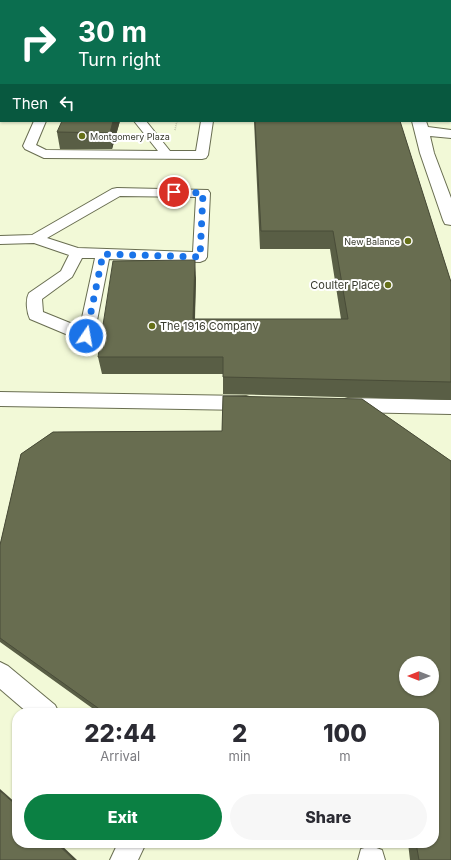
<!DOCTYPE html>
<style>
:root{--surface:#fff;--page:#f7f7f7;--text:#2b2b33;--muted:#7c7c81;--accent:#0b8043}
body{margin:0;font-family:Inter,sans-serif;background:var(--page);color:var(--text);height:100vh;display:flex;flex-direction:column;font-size:15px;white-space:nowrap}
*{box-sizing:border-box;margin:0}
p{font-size:13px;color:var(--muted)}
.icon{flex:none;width:22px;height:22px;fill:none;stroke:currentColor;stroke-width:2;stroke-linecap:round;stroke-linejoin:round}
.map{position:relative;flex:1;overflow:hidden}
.panel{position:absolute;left:12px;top:708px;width:427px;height:140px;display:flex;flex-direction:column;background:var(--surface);border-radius:16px;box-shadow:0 1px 3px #0004}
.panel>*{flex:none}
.top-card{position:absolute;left:0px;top:0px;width:451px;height:122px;box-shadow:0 1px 3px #0004;background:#0b6e4f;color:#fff;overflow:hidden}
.needle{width:26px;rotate:270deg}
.controls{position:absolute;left:399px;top:656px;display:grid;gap:8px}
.controls a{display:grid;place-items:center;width:40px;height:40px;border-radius:50%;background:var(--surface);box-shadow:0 1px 3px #0004;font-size:20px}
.pin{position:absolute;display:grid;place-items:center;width:34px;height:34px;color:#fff;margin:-17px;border:2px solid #fff;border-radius:50%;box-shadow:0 1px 4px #0007}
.me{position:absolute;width:44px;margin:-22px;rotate:12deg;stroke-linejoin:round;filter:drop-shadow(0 0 3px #0008)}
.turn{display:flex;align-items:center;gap:14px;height:84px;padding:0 12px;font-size:18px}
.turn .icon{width:52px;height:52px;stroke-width:2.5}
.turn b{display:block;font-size:28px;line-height:34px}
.then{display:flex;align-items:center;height:38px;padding:0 12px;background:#0003;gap:8px;font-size:15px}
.eta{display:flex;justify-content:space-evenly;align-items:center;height:68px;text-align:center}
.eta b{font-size:24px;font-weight:800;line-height:28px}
.cta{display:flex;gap:8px;margin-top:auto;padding:8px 12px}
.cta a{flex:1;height:46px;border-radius:24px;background:var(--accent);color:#fff;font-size:16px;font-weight:800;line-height:46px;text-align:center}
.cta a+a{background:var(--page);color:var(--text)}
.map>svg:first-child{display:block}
</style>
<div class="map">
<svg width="451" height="860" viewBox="0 0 451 860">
<rect width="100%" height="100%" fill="#f2f9d7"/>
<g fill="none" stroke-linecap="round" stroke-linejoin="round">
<defs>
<g id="service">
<rect x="218" y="0" width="10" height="1"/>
<rect x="261" y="0" width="10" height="1"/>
<rect x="0" y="13" width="1" height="6"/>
<rect x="450" y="36" width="1" height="6"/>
<rect x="0" y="39" width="1" height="6"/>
<rect x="0" y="111" width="1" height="6"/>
<path d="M34,121h12l-10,24 10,5 112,1 -24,-30h12l24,30h26l5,-30h12l-5,34 -2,3 -4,1 -158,-1 -19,-9 -2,-3z"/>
<path d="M117,188l91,2 2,3 -3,64 -2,3 -5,2 -91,-3 -15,77 -2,4 -6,2 -6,-2 -50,-21c-3,-6 -5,-19 -1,-26l32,-22 8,-16 -35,-12 -34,1v-8l32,-1 80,-46zM120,196l76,1 -3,55 -115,-4 -31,-10zM82,258h13l-15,69 -37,-15 -1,-13 30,-22z"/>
<path d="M0,392l246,4 6,2 3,5 -3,5 -6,2 -246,-4z"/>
<path d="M348,398l103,2v14l-103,-2 -6,-2 -3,-5 3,-5z"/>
<path d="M0,662l8,4 47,39 4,8h-31l-28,-24z"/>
<path d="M118,843h28l-8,17h-28z"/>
<path d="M371,846l11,4 3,10h-27l3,-11z"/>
</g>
<g id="minor">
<rect x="383" y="0" width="12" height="1"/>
<path d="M421,0h14l-15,1z"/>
<path d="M412,121h14l2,6 23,3v8l-21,-2 4,17 17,45v27l-6,-1 -2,-4 -23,-67z"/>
</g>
<g id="primary">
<path d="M44,0h12l-13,1z"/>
<path d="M0,87h1l-1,10z"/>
</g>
</defs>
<use href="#service" stroke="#696e51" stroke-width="2"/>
<use href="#minor" stroke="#696e51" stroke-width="2"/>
<use href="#primary" stroke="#fff" stroke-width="2"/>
<path stroke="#8d917a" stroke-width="1.5" stroke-dasharray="0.5 1.5" stroke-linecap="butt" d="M175,130l2,-9"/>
<use href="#service" fill="#fff" fill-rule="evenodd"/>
<use href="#minor" fill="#fff" fill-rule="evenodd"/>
<use href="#primary" fill="#bcc57e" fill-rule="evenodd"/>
</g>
<g fill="#595e45" fill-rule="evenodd">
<path d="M120,121l-8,28h-52l-3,-17z"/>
<path d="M254,121h146l51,161v118l-228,-6v-20h-121l-4,-17 98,-79 -1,41h146l-11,-70h-70z"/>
<path d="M223,396l139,3 89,62v399h-41l-2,-17h26v-130h-335l-99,-71v-97l21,-91 32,-22 169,-1zM406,663h26v26h-26z"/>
</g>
<g fill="#494c38">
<path d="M113,121h7l-8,28 -2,-16z"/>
<path d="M195,260l1,18 -2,58 -1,-17z"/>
<path d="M0,789l17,15v2l-17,-15z"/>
<path d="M56,843h3l18,17h-3z"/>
</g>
<g fill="#686d50" stroke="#494c38" fill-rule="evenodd">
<rect x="110" y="0" width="40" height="1"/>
<rect x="311" y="0" width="37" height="1"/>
<path d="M62,121h51l-3,12 -53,-1z"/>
<path d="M255,121h145l51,161v100l-228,-5v-20h-125l15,-96 82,-1 -2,59h155l-15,-88h-72z"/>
<path d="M223,396l139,3 89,62v399h-32l-3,-17h18v-130h-329l-105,-75v-93l21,-91 32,-22 169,-1zM406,663h26v26h-26z"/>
<path d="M0,791l17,15v37h39l18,17h-74z"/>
</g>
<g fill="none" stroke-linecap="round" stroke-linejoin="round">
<path stroke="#1a73e8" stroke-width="7" stroke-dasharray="0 12.6" d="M86,336l17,-82 97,3 3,-64 -29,-1"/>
</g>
<g fill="#667019" stroke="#fff" stroke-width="1.5">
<circle cx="82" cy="136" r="4"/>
<circle cx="408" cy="241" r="4"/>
<circle cx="388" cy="285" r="4"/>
<circle cx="152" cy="326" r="4"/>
</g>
<g text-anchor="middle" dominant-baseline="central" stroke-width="4" stroke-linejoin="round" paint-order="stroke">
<g font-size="9" fill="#393b2e" stroke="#fff" text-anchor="start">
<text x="90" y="136">Montgomery Plaza</text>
<text x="400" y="241" text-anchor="end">New Balance</text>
</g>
<g font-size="11" fill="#393b2e" stroke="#fff" text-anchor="end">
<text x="380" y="285">Coulter Place</text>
<text x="160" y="326" text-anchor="start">The 1916 Company</text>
</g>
</g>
</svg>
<div class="controls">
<a><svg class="needle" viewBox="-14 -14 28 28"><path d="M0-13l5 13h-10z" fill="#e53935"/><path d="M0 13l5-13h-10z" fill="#7c7c81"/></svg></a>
</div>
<div class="pin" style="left:174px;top:192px;background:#d93025"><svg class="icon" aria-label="arrive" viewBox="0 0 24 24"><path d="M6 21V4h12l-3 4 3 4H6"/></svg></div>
<svg class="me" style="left:86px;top:336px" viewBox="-20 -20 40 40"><circle r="17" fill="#1a73e8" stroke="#fff" stroke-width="3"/><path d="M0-11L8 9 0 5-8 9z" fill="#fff"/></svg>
<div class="top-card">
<div class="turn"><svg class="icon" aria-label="right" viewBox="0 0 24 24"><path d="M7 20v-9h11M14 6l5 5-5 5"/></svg><div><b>30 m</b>Turn right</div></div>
<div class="then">Then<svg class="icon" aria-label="left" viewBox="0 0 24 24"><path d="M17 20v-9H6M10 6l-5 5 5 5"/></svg></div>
</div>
<section class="panel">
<div class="eta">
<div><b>22:44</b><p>Arrival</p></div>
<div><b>2</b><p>min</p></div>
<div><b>100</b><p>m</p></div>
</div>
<div class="cta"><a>Exit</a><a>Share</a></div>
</section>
</div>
